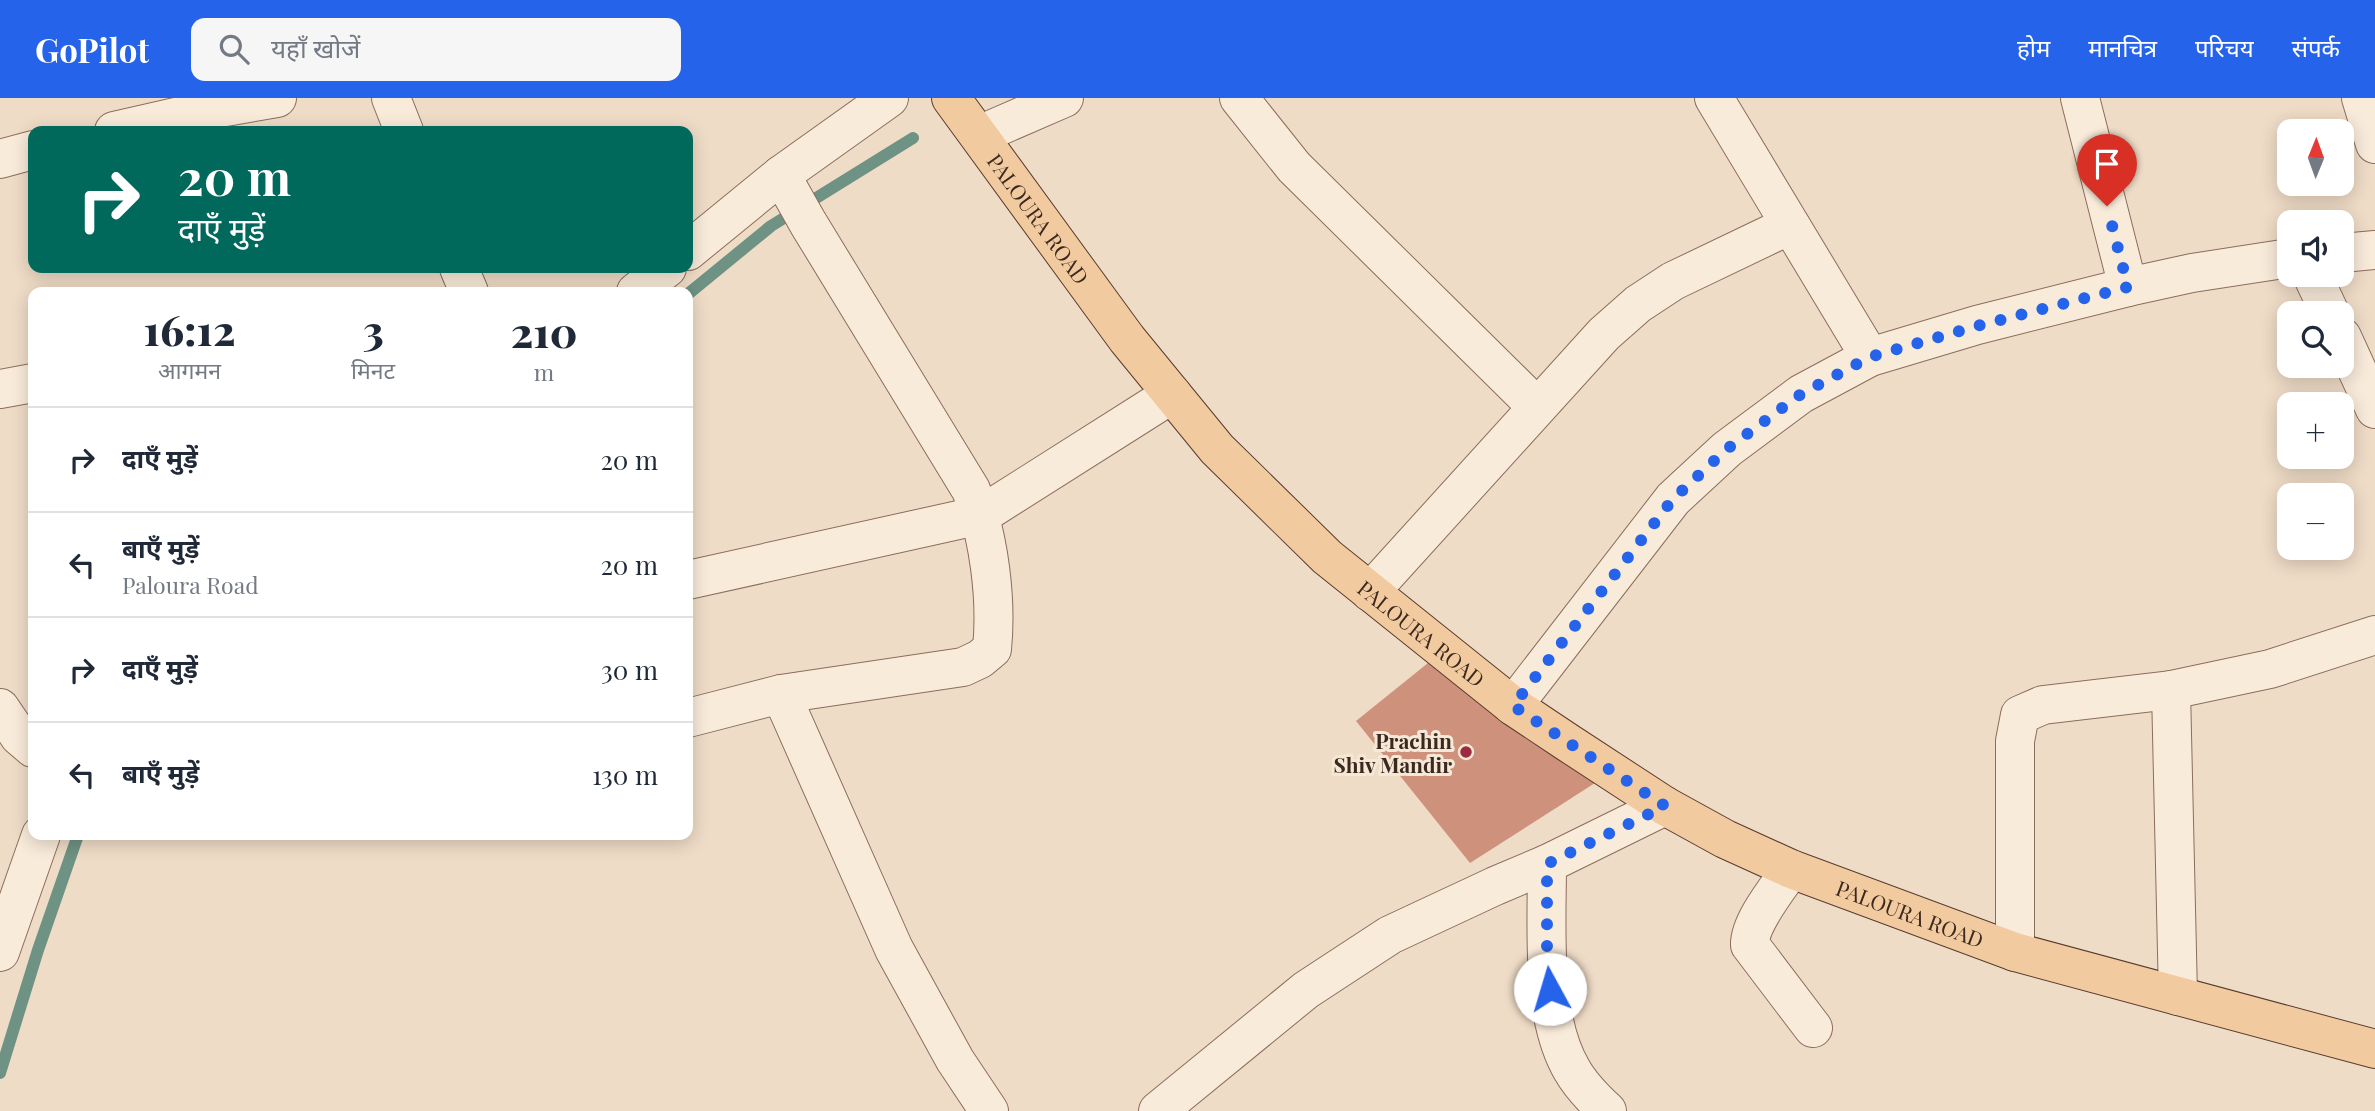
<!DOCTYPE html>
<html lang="hi">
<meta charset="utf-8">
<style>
:root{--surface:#fff;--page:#f6f6f7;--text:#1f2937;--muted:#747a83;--line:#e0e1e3;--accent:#2563eb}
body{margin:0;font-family:"Playfair Display","Noto Sans Devanagari",serif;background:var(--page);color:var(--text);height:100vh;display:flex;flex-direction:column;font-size:26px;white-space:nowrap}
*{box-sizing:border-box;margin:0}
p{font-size:23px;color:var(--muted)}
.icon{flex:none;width:38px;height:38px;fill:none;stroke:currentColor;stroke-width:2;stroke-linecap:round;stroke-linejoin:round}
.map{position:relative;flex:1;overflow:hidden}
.drawer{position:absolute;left:28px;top:189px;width:665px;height:553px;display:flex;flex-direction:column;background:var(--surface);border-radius:14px;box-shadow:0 4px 18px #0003}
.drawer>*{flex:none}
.hud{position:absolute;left:28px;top:28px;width:665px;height:147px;border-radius:14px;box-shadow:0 4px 18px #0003;background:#00695c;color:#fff;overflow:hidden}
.needle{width:46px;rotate:1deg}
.tools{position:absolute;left:2277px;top:21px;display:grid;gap:14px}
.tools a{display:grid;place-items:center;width:77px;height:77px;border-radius:14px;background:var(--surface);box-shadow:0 4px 18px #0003;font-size:35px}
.pin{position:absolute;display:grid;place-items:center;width:60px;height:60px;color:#fff;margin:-72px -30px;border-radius:50% 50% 50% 0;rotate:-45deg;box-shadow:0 0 7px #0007}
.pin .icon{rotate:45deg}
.me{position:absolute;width:77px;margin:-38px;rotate:354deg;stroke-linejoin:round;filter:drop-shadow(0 0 5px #0008)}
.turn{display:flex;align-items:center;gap:24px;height:147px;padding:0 35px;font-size:32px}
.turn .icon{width:91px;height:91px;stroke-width:2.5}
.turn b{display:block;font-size:49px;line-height:60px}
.eta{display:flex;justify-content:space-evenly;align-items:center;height:119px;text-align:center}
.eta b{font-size:42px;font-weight:800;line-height:49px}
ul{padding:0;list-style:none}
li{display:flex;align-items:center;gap:21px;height:105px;padding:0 35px;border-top:2px solid var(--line)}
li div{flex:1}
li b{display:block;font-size:26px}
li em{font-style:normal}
header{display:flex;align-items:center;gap:42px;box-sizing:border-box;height:98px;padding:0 35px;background:var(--accent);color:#fff}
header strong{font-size:33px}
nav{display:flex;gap:38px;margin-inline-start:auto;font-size:24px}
.search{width:490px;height:63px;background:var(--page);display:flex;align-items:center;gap:18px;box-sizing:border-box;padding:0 24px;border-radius:14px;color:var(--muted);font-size:26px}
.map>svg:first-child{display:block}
</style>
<header>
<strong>GoPilot</strong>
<div class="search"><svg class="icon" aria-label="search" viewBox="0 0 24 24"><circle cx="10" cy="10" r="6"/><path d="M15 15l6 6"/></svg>यहाँ खोजें</div>
<nav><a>होम</a><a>मानचित्र</a><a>परिचय</a><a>संपर्क</a></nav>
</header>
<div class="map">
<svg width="2375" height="1013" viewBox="0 0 2375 1013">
<rect width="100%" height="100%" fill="#efdcc7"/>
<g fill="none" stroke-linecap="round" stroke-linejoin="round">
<g stroke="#6e9283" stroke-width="12">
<path d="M688,196l83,-68 142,-88"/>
<path d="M0,975l38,-123 40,-115"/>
</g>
</g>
<path fill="#cd917c" d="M1428,565l167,120 -125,80 -114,-142z"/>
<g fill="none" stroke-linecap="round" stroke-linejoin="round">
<defs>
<g id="minor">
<path d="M391,0l13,33"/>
<path d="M1239,0l55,69 243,240"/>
<path d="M1714,0l156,259"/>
<path d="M2080,0l48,189"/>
<path d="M2361,0l14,46"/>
<path d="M114,33l88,-20 75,-13"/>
<path d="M979,37l85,-37"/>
<path d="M0,61l33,-9"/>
<path d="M688,153l93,-76 108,-77"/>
<path d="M2342,155l33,-3"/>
<path d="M459,170l10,24"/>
<path d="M2312,177l18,38"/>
<path d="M636,194l31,-24"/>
<path d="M2342,239l33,72"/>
<path d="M0,291l33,-6"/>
<path d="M688,482l293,-65 191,-121"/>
<path d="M1370,494l234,-258 34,-30 35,-23 117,-56"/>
<path d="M2171,592l7,306"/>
<path d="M781,596l113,255 61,111 34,51"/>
<path d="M1513,608l160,-207 54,-50 74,-55 69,-37 107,-32 151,-38 64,-14 97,-15"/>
<path d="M0,610l19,28 14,12"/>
<path d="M688,620l93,-24 182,-27 17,-8 12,-10c5,-50 -3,-112 -21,-159l-163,-267 -27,-48"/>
<path d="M1547,766c0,62 -7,152 25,206 9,16 22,29 35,41"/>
<path d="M1791,771c-13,19 -42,54 -41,76l63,83"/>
<path d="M0,854l41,-117"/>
<path d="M2015,854v-211l5,-26 23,-10 128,-15 99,-21 105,-34"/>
<path d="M1158,1013l148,-121 84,-55 105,-49 52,-22 118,-58"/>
</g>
<g id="major">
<path id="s1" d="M951,0l176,241 90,110 110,108 186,149 54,36 98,64 60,33 66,30 224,83 360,97"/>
</g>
</defs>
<use href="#minor" stroke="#8b6d5c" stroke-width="40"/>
<use href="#major" stroke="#593c30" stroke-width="40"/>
<use href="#minor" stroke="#f9ebda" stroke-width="38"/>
<use href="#major" stroke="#f2ca9f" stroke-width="38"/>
</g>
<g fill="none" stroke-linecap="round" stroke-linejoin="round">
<path stroke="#2563eb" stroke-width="12" stroke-dasharray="0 21.6" d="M1550,891l-3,-33v-92l118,-58 -152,-100 160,-207 54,-50 74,-55 69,-37 107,-31 151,-39 -21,-81"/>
</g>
<circle fill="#9b2b3e" stroke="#f6e8d6" stroke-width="2.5" cx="1466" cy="654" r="7"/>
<g text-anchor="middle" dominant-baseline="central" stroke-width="6" stroke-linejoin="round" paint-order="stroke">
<g font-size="21" fill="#3b281f" stroke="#f6e8d6">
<text stroke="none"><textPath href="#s1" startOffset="149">PALOURA ROAD</textPath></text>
<text stroke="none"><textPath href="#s1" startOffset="716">PALOURA ROAD</textPath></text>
<text stroke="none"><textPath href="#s1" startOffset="1283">PALOURA ROAD</textPath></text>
</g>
<g font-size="21" font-weight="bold" fill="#3b281f" stroke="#f6e8d6" text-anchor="end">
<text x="1452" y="642">Prachin<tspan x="1452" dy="24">Shiv Mandir</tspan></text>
</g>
</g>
</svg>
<div class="tools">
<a><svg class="needle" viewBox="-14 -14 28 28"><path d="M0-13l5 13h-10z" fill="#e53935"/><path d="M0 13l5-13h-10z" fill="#747a83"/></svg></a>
<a><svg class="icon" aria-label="sound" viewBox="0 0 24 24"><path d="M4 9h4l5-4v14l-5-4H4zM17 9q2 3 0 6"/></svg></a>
<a><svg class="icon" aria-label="search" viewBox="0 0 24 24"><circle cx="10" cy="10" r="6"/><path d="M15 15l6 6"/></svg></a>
<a>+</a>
<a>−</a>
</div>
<div class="pin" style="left:2107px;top:108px;background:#d93025"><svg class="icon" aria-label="arrive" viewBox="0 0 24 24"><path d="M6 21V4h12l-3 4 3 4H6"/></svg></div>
<svg class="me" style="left:1550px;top:891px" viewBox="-20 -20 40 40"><circle r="19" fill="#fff"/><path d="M0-13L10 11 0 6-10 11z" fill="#2563eb"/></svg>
<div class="hud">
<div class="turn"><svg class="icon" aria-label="right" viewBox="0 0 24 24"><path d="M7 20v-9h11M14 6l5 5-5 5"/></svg><div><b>20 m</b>दाएँ मुड़ें</div></div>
</div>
<section class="drawer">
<div class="eta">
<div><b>16:12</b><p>आगमन</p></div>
<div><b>3</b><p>मिनट</p></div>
<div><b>210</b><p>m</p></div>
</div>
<ul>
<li><svg class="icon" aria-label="right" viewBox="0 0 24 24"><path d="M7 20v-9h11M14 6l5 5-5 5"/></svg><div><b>दाएँ मुड़ें</b></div><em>20 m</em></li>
<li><svg class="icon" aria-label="left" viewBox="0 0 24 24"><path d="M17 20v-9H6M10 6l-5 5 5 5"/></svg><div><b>बाएँ मुड़ें</b><p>Paloura Road</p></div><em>20 m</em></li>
<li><svg class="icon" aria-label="right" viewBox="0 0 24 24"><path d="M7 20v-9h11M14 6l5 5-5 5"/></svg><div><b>दाएँ मुड़ें</b></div><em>30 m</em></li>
<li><svg class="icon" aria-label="left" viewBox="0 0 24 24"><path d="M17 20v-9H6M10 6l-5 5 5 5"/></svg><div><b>बाएँ मुड़ें</b></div><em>130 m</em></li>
</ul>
</section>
</div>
